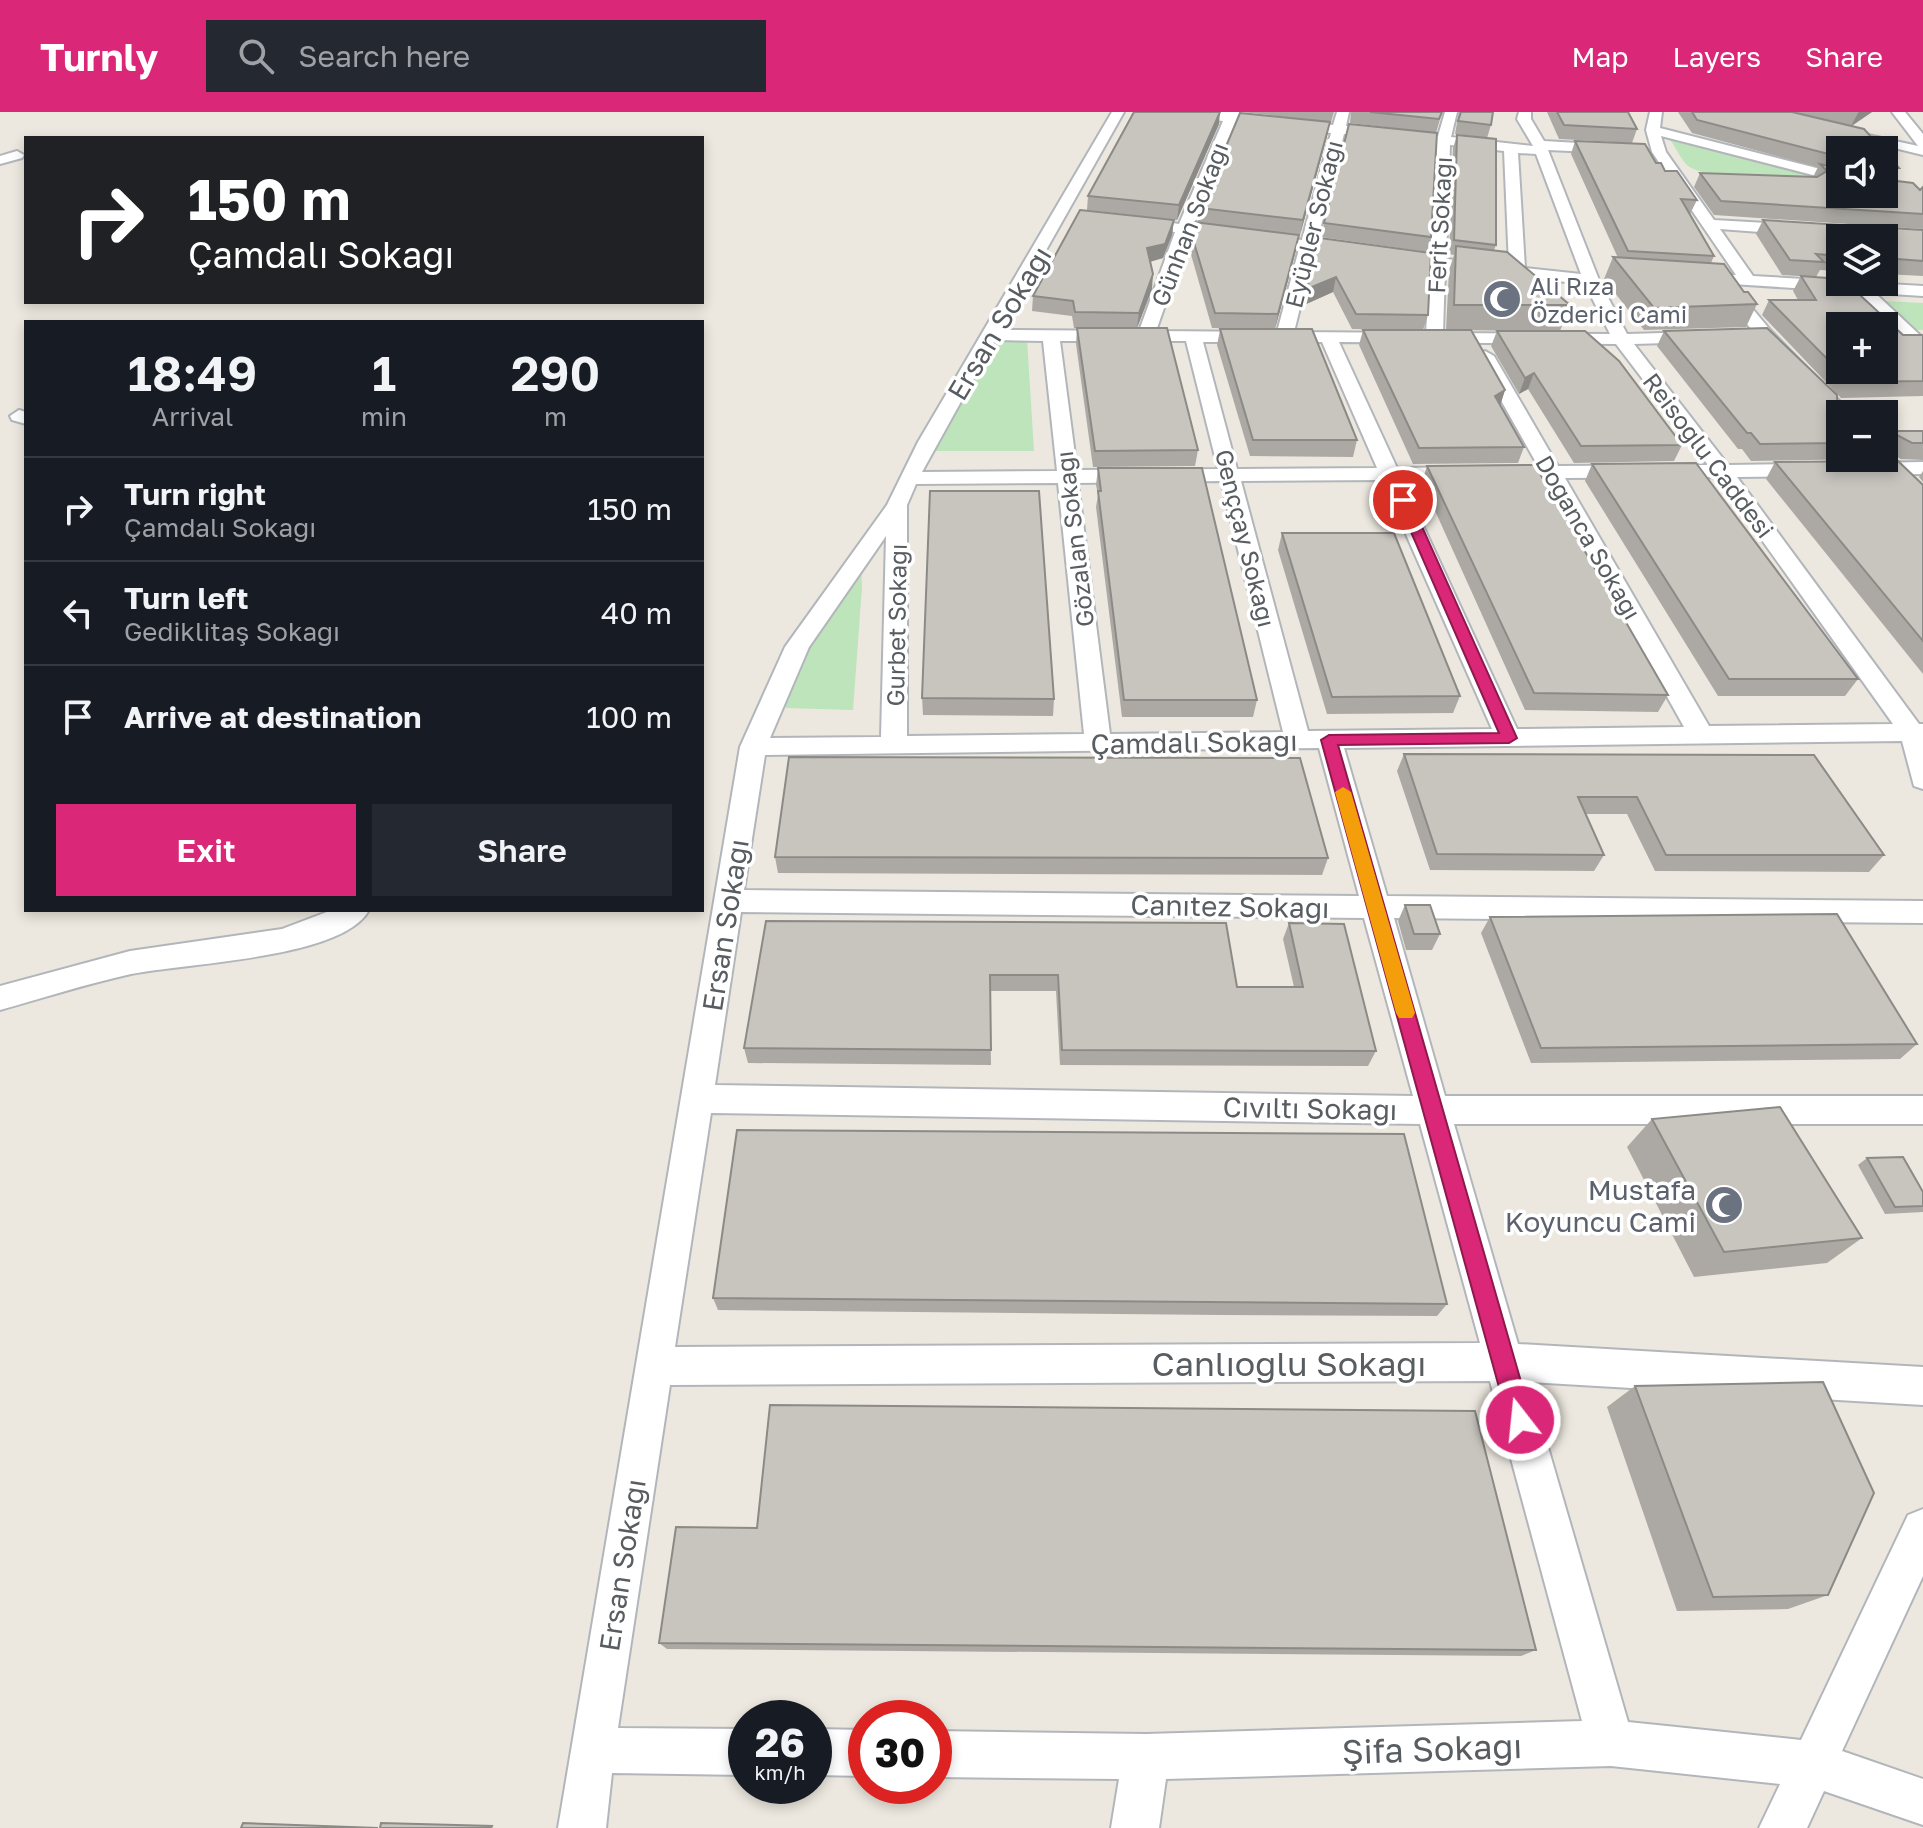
<!DOCTYPE html>
<meta charset="utf-8">
<style>
:root{--surface:#171b24;--page:#242831;--text:#f1f3f6;--muted:#9ea1a6;--line:#363941;--accent:#db2777}
body{margin:0;font-family:"Golos Text",sans-serif;background:var(--page);color:var(--text);height:100vh;display:flex;flex-direction:column;font-size:30px;white-space:nowrap}
*{box-sizing:border-box;margin:0}
p{font-size:26px;color:var(--muted)}
.icon{flex:none;width:44px;height:44px;fill:none;stroke:currentColor;stroke-width:2;stroke-linecap:round;stroke-linejoin:round}
.map{position:relative;flex:1;overflow:hidden}
.sheet{position:absolute;left:24px;top:208px;width:680px;height:592px;display:flex;flex-direction:column;background:var(--surface);border-radius:0px;box-shadow:0 4px 12px #0003}
.sheet>*{flex:none}
.guide{position:absolute;left:24px;top:24px;width:680px;height:168px;border-radius:0px;box-shadow:0 4px 12px #0003;background:#202124;color:#fff;overflow:hidden}
.buttons{position:absolute;left:1826px;top:24px;display:grid;gap:16px}
.buttons a{display:grid;place-items:center;width:72px;height:72px;border-radius:0px;background:var(--surface);box-shadow:0 4px 12px #0003;font-size:40px}
.speed{position:absolute;left:728px;top:1588px;display:flex;gap:16px;font-size:40px;font-weight:700;text-align:center}
.speed>*{display:grid;place-content:center;width:104px;height:104px;border-radius:50%;background:var(--surface);box-shadow:0 4px 12px #0003;line-height:1}
.speed small{font-size:20px;font-weight:400}
.speed .limit{border:12px solid #d22;background:#fff;color:#111}
.pin{position:absolute;display:grid;place-items:center;width:68px;height:68px;color:#fff;margin:-34px;border:4px solid #fff;border-radius:50%;box-shadow:0 2px 8px #0007}
.me{position:absolute;width:88px;margin:-44px;rotate:344deg;stroke-linejoin:round;filter:drop-shadow(0 0 6px #0008)}
.turn{display:flex;align-items:center;gap:28px;height:168px;padding:0 32px;font-size:36px}
.turn .icon{width:104px;height:104px;stroke-width:2.5}
.turn b{display:block;font-size:56px;line-height:68px}
.eta{display:flex;justify-content:space-evenly;align-items:center;height:136px;text-align:center}
.eta b{font-size:48px;font-weight:600;line-height:56px}
.primary-button{display:flex;gap:16px;margin-top:auto;padding:16px 32px}
.primary-button a{flex:1;height:92px;border-radius:0px;background:var(--accent);color:#fff;font-size:32px;font-weight:600;line-height:92px;text-align:center}
.primary-button a+a{background:var(--page);color:var(--text)}
ul{padding:0;list-style:none}
li{display:flex;align-items:center;gap:24px;height:104px;padding:0 32px;border-top:2px solid var(--line)}
li div{flex:1}
li b{display:block;font-size:30px}
li em{font-style:normal}
header{display:flex;align-items:center;gap:48px;box-sizing:border-box;height:112px;padding:0 40px;background:var(--accent);color:#fff}
header strong{font-size:38px}
nav{display:flex;gap:44px;margin-inline-start:auto;font-size:28px}
.search{width:560px;height:72px;background:var(--page);display:flex;align-items:center;gap:20px;box-sizing:border-box;padding:0 28px;border-radius:0px;color:var(--muted);font-size:30px}
.map>svg:first-child{display:block}
</style>
<header>
<strong>Turnly</strong>
<div class="search"><svg class="icon" aria-label="search" viewBox="0 0 24 24"><circle cx="10" cy="10" r="6"/><path d="M15 15l6 6"/></svg>Search here</div>
<nav><a>Map</a><a>Layers</a><a>Share</a></nav>
</header>
<div class="map">
<svg width="1923" height="1716" viewBox="0 0 1923 1716">
<rect width="100%" height="100%" fill="#ece8df"/>
<g fill="#bee4bb">
<path d="M1670,28l160,41c-27,-1 -125,-1 -142,-15 -7,-6 -12,-19 -18,-26z"/>
<path d="M1885,189l38,2v27h-6z"/>
<path d="M1027,227l7,112h-103l52,-101 14,-7z"/>
<path d="M860,433l2,42 -9,123 -67,-2 -6,-11z"/>
</g>
<g fill="none" stroke-linecap="round" stroke-linejoin="round">
<defs>
<g id="minor">
<path d="M1112,0h12l-123,218 138,1 36,-99 -42,-5 -8,-5 8,-5 46,7 44,-103 -52,-5 -6,-4h75l-1,3 94,10 4,-13h12l-3,14 92,10 7,-24h12l-6,25 82,9 -16,-27 2,-7h12v7l13,22 69,4 7,4 -7,4 -65,-3 51,130 28,54 72,-2 9,5 -9,5 -65,2 94,121 82,-1 10,6 -10,6 -73,1 182,247h4v65l-9,-3 -12,-45 -558,7 43,148 536,5v22l-529,-5 51,178h478v28h-469l64,220 405,23v38l-394,-23 99,340 173,18 107,-225 15,-6v67l-81,175 81,28v46l-99,-34 -17,37h-48l21,-44 -169,-18 -445,13 -7,49h-48l8,-49 -185,-2v-46l212,3 436,-13 -92,-340 -820,4 -52,343 128,1v46l-134,-2 -6,55h-48l182,-1081 45,-100 102,-142 31,-63zM1236,11l95,10 -29,107 -109,-14zM1344,22l93,10 -7,113 -113,-15zM1450,33l54,6 5,115 -63,-7zM1518,41l18,1 45,120 -56,-6zM1190,122l109,15 -22,83 -121,-1zM1314,139l116,16 -4,66 -132,-1zM1445,157l140,15 25,50 -167,-1zM995,228l48,1 14,130 -135,1zM1060,229h126l32,128 -141,1zM1203,230h119l55,126 -140,1zM1339,230l277,2 92,121 -150,1 -64,-110 -9,-5 -9,5 62,110 -141,2zM1717,365l176,247 -184,2 -144,-248zM1545,366l139,249 -167,2 -115,-249zM1382,368l110,249 -184,2 -67,-250zM1221,369l62,251 -173,2 -32,-251zM1058,371l26,251 -177,2v-231l9,-21zM886,424l-5,201 -111,1 39,-91zM1319,636l40,148 -615,-6 21,-135zM741,800l623,6 49,178 -698,-11zM711,1001l709,11 60,219 -805,4z"/>
<path d="M1650,0h12l-2,16 180,46v8l-179,-46 5,16 48,68 87,5 8,5 -8,5 -81,-6 33,47 170,10v10l-48,-3 48,45v14l-6,-1 -62,-59 -123,-8 39,47 81,83h-12v5l-4,-1 -77,-79 -39,-49 -2,-3 2,-3 -27,-2 -8,-5 8,-5 43,3 -84,-123 -6,-22z"/>
<path d="M1892,0h13l18,22v21l-94,-23 7,-4 82,18z"/>
<path d="M17,39l7,4 -2,3 -22,6v-8z"/>
<path d="M19,298l7,2v12l-14,-4 -2,-4z"/>
<path d="M1923,350v12l-57,1 -10,-6 10,-6z"/>
<path d="M332,798h37c-26,49 -186,53 -238,64 -45,10 -88,24 -131,36v-24l130,-35 152,-22z"/>
<path d="M814,1617l52,1v46l-52,-1z"/>
</g>
</defs>
<use href="#minor" stroke="#b2b6bb" stroke-width="4"/>
<use href="#minor" fill="#fff" fill-rule="evenodd"/>
</g>
<g fill="#aca9a4">
<path d="M1242,0h92l-3,10z"/>
<path d="M1351,0h91l-6,21 -86,-10z"/>
<path d="M1459,0h34l-2,13 -4,13 -32,-4z"/>
<path d="M1547,0h81l9,17 -5,14 -73,-4z"/>
<path d="M1678,0h194l-20,14 -12,24v44l44,-43 15,17 -6,12 27,10 3,-3v42l-209,-14 -20,-28 6,-14 113,4 5,-10 -126,-34z"/>
<path d="M1219,12l-42,96 -90,-10 1,-14z"/>
<path d="M1457,23l39,110 -2,5 76,55 -10,26 -114,-1 3,-60 5,-15 -5,-1 4,-106z"/>
<path d="M1327,24l-27,99 -48,-6 44,21 -21,79 -63,-1 -22,-77 -3,1 2,-15 9,-15 2,-14z"/>
<path d="M1575,29l81,22 41,37 -7,14 24,42 -3,7 46,41 -11,23 -102,3 -40,-51 9,-22 5,1 -47,-104z"/>
<path d="M1174,108l-2,15 -9,23 -13,4 2,27 -15,39h-63l-2,-12 -40,-5 1,-15z"/>
<path d="M1763,108l160,10v46l-39,-2v-36h-44v33l-20,-1 -4,7 -34,-2 -26,-41z"/>
<path d="M1324,111l107,14 -4,15 -106,-15z"/>
<path d="M1320,126l108,77 -5,15 -71,-1 -19,-37 -29,13z"/>
<path d="M1801,164l102,59h20v61l-82,2 -79,-83 7,-15h29l-5,-9z"/>
<path d="M1077,216l121,122 -3,16 -102,1 -17,-123z"/>
<path d="M1220,218l137,110 -4,17 -103,-1 -33,-111z"/>
<path d="M1363,218l142,60 -5,15 24,42 -6,16 -105,1 -54,-119z"/>
<path d="M1497,219l185,114 -8,16 -100,2 -46,-74 -9,5 -28,-48z"/>
<path d="M1664,219l174,100h2v27h35l-1,1 -123,2 -9,-12h-4l-81,-103z"/>
<path d="M1884,319h39v29l-22,-1 -16,-9 -1,1z"/>
<path d="M1775,350l148,23v189l-157,-195z"/>
<path d="M1592,352l266,215 -13,17h-127l-133,-215z"/>
<path d="M1427,354l241,229 -10,17 -133,-2 -103,-228z"/>
<path d="M1098,356l159,232 -4,17h-131l-26,-210 2,-12 -2,-10z"/>
<path d="M1923,359v11l-4,-5z"/>
<path d="M1282,421l178,163 -7,17 -126,1 -49,-164z"/>
<path d="M922,586l132,1 -1,17 -130,-1z"/>
<path d="M1404,642l410,1 70,100 -15,17 -214,-1 -28,-57h-42l19,41 -10,16 -164,-1 -33,-99z"/>
<path d="M775,745l553,1 -6,17 -544,-2z"/>
<path d="M1405,793l35,29 -8,16h-26l-8,-29z"/>
<path d="M1490,805l427,127 -17,15 -369,4 -50,-130z"/>
<path d="M766,809l471,66h57l-11,-48 6,-16 87,128 -8,15 -308,-1 -4,-74h-66l1,74 -243,-2 -4,-15z"/>
<path d="M1652,1007l210,119 -35,25 -133,14 -67,-130z"/>
<path d="M1867,1046l56,34v20l-38,2 -27,-49z"/>
<path d="M713,1186l734,6 -10,12 -216,-1 -503,-5z"/>
<path d="M1635,1274l193,209 -40,14 -111,2 -70,-204z"/>
<path d="M659,1531l877,7 -15,6 -854,-7z"/>
</g>
<g fill="#8c8a86">
<path d="M1220,0l-1,12 -42,96 2,-15z"/>
<path d="M1859,0h13l-21,14 7,-13z"/>
<path d="M1330,10l-3,14 -27,99 3,-15z"/>
<path d="M1174,108l-2,15 -9,23 -18,5 2,-15z"/>
<path d="M1299,123l-3,15 -21,79 3,-15z"/>
<path d="M1192,124l-2,15 -3,1 2,-15z"/>
<path d="M1153,162l-1,15 -15,39 2,-15z"/>
<path d="M1336,165l-3,15 -29,13 3,-16z"/>
<path d="M1534,261l-6,16 -9,5 6,-16z"/>
<path d="M1505,278l-5,16 -5,-10z"/>
<path d="M1895,322l-10,16 -1,1v-7z"/>
</g>
<g fill="#c8c5bf" stroke="#8c8a86" stroke-width="2" fill-rule="evenodd">
<path d="M1134,0h86l-41,93 -91,-9z"/>
<path d="M1370,0h72l-3,7z"/>
<path d="M1461,0h32l-2,13 -33,-4z"/>
<path d="M1557,0h71l9,17 -73,-4z"/>
<path d="M1692,0h100l72,17 19,21h-43v7l-143,-37z"/>
<path d="M1240,1l90,9 -27,98 -103,-12z"/>
<path d="M1349,12l88,9 -6,104 -107,-14z"/>
<path d="M1457,23l39,4v106l-42,-5z"/>
<path d="M1575,29l70,3 11,19h5l4,8h12l20,29 -16,-1 33,57 -86,-5z"/>
<path d="M1884,39l15,17h-10v12l24,3 7,7 3,-3v27l-202,-13 -21,-28 117,4 10,-6 -7,-7 20,5v25h44z"/>
<path d="M1080,98l94,10 -9,24 -18,4 6,26 -14,39 -64,-1 -2,-11 -40,-5z"/>
<path d="M1763,108l160,10v31l-39,-3v-20h-44v18l-24,-2 8,8 -34,-2z"/>
<path d="M1194,110l105,13 -21,79 -63,-1 -23,-77 -3,1z"/>
<path d="M1320,126l111,15 -3,62 -72,-1 -20,-37 -29,12z"/>
<path d="M1456,134l51,6 63,53h-116z"/>
<path d="M1613,145l111,7 20,28h4l9,12 -103,4z"/>
<path d="M1801,164l39,3v3h6l57,53h20v46l-73,1 -81,-82h47zM1840,214h44v44h-44z"/>
<path d="M1077,216h90l31,122 -103,1z"/>
<path d="M1767,216l70,67 1,36h2v12l-80,1 -9,-11h-4l-83,-102z"/>
<path d="M1220,217h92l45,111h-104z"/>
<path d="M1363,218h108l34,60 -10,6 29,51 -105,1z"/>
<path d="M1497,219h88l34,30 63,84 -101,1 -47,-73 -9,5z"/>
<path d="M1884,319h39v12h-11l-17,-9 -11,9z"/>
<path d="M1898,349l25,24v156l-148,-179z"/>
<path d="M1696,351l162,216h-129l-137,-215z"/>
<path d="M1535,353l133,230 -134,-2 -107,-227z"/>
<path d="M1098,356h104l55,232h-133l-26,-209h3z"/>
<path d="M930,379h109l15,208 -132,-1z"/>
<path d="M1282,421h112l66,163 -128,1z"/>
<path d="M1404,642l410,1 70,100h-218l-29,-58h-59l26,58 -167,-1z"/>
<path d="M789,645l511,1 28,100 -553,-1z"/>
<path d="M1405,793h25l10,29h-26z"/>
<path d="M1837,802l80,130 -376,4 -51,-131z"/>
<path d="M766,809l460,2 11,64h66l-14,-64 55,1 32,127 -314,-1 -4,-75h-68l1,75 -247,-2z"/>
<path d="M1780,995l82,131 -138,14 -72,-133z"/>
<path d="M737,1018l667,4 43,170 -734,-6z"/>
<path d="M1903,1045l20,35v14l-28,1 -28,-49z"/>
<path d="M1823,1270l51,111 -46,102 -115,2 -78,-211z"/>
<path d="M770,1293l705,6 61,239 -877,-7 17,-116 81,1z"/>
<path d="M243,1711l135,5h-137z"/>
<path d="M381,1711l111,3 -1,2h-111z"/>
</g>
<path fill="#db2777" stroke="#8e194d" stroke-width="2" d="M1399,386l11,2 107,238 -8,5 -171,2 194,675 -3,9 -9,3 -8,-3 -4,-9 -187,-680 8,-5 170,-2 -102,-233z"/>
<path fill="#f59e0b" d="M1343,675l8,5 64,221 -3,5h-13l-3,-5 -61,-221z"/>
<defs>
<symbol id="mosque-disc" viewBox="-11 -11 22 22"><circle r="9.5" fill="#6b7280" stroke="#fff"/><path d="M3.5-4.9A6 6 0 1 0 3.5 4.9A5 5 0 1 1 3.5-4.9Z" fill="#fff"/></symbol>
</defs>
<g fill-rule="evenodd">
<use href="#mosque-disc" x="1480" y="165" width="44" height="44"/>
<use href="#mosque-disc" x="1702" y="1071" width="44" height="44"/>
</g>
<g text-anchor="middle" dominant-baseline="central" stroke-width="7" stroke-linejoin="round" paint-order="stroke">
<g font-size="24" fill="#585d61" stroke="#fff">
<text transform="translate(1189 112) rotate(-69)">Günhan Sokağı</text>
<text transform="translate(1313 112) rotate(-76)">Eyüpler Sokağı</text>
<text transform="translate(1439 113) rotate(-87)">Ferit Sokağı</text>
<text transform="translate(1709 343) rotate(53)">Reisoğlu Caddesi</text>
<text transform="translate(1589 425) rotate(60)">Doğanca Sokağı</text>
<text transform="translate(1246 426) rotate(76)">Genççay Sokağı</text>
<text transform="translate(1074 427) rotate(-97)">Gözalan Sokağı</text>
<text transform="translate(896 513) rotate(-89)">Gurbet Sokağı</text>
</g>
<g font-size="24" fill="#5b616d" stroke="#fff" text-anchor="start">
<text x="1530" y="173">Ali Rıza<tspan x="1530" dy="28">Özderici Cami</tspan></text>
</g>
<g font-size="28" fill="#585d61" stroke="#fff">
<text transform="translate(999 211) rotate(-59)">Ersan Sokağı</text>
<text transform="translate(1194 630) rotate(-1)">Çamdalı Sokağı</text>
<text transform="translate(1230 794) rotate(1)">Canıtez Sokağı</text>
<text transform="translate(725 813) rotate(-81)">Ersan Sokağı</text>
<text transform="translate(1310 996) rotate(1)">Cıvıltı Sokağı</text>
<text transform="translate(622 1453) rotate(-81)">Ersan Sokağı</text>
</g>
<g font-size="28" fill="#5b616d" stroke="#fff" text-anchor="end">
<text x="1696" y="1077">Mustafa<tspan x="1696" dy="32">Koyuncu Cami</tspan></text>
</g>
<g font-size="34" fill="#585d61" stroke="#fff">
<text x="1289" y="1251">Canlıoğlu Sokağı</text>
<text transform="translate(1432 1636) rotate(-2)">Şifa Sokağı</text>
</g>
</g>
</svg>
<div class="buttons">
<a><svg class="icon" aria-label="sound" viewBox="0 0 24 24"><path d="M4 9h4l5-4v14l-5-4H4zM17 9q2 3 0 6"/></svg></a>
<a><svg class="icon" aria-label="layers" viewBox="0 0 24 24"><path d="M12 4l9 5-9 5-9-5zM3 14l9 5 9-5"/></svg></a>
<a>+</a>
<a>−</a>
</div>
<div class="speed"><div>26<small>km/h</small></div><div class="limit">30</div></div>
<div class="pin" style="left:1403px;top:388px;background:#d93025"><svg class="icon" aria-label="arrive" viewBox="0 0 24 24"><path d="M6 21V4h12l-3 4 3 4H6"/></svg></div>
<svg class="me" style="left:1520px;top:1308px" viewBox="-20 -20 40 40"><circle r="17" fill="#db2777" stroke="#fff" stroke-width="3"/><path d="M0-11L8 9 0 5-8 9z" fill="#fff"/></svg>
<div class="guide">
<div class="turn"><svg class="icon" aria-label="right" viewBox="0 0 24 24"><path d="M7 20v-9h11M14 6l5 5-5 5"/></svg><div><b>150 m</b>Çamdalı Sokağı</div></div>
</div>
<section class="sheet">
<div class="eta">
<div><b>18:49</b><p>Arrival</p></div>
<div><b>1</b><p>min</p></div>
<div><b>290</b><p>m</p></div>
</div>
<ul>
<li><svg class="icon" aria-label="right" viewBox="0 0 24 24"><path d="M7 20v-9h11M14 6l5 5-5 5"/></svg><div><b>Turn right</b><p>Çamdalı Sokağı</p></div><em>150 m</em></li>
<li><svg class="icon" aria-label="left" viewBox="0 0 24 24"><path d="M17 20v-9H6M10 6l-5 5 5 5"/></svg><div><b>Turn left</b><p>Gediklitaş Sokağı</p></div><em>40 m</em></li>
<li><svg class="icon" aria-label="arrive" viewBox="0 0 24 24"><path d="M6 21V4h12l-3 4 3 4H6"/></svg><div><b>Arrive at destination</b></div><em>100 m</em></li>
</ul>
<div class="primary-button"><a>Exit</a><a>Share</a></div>
</section>
</div>
